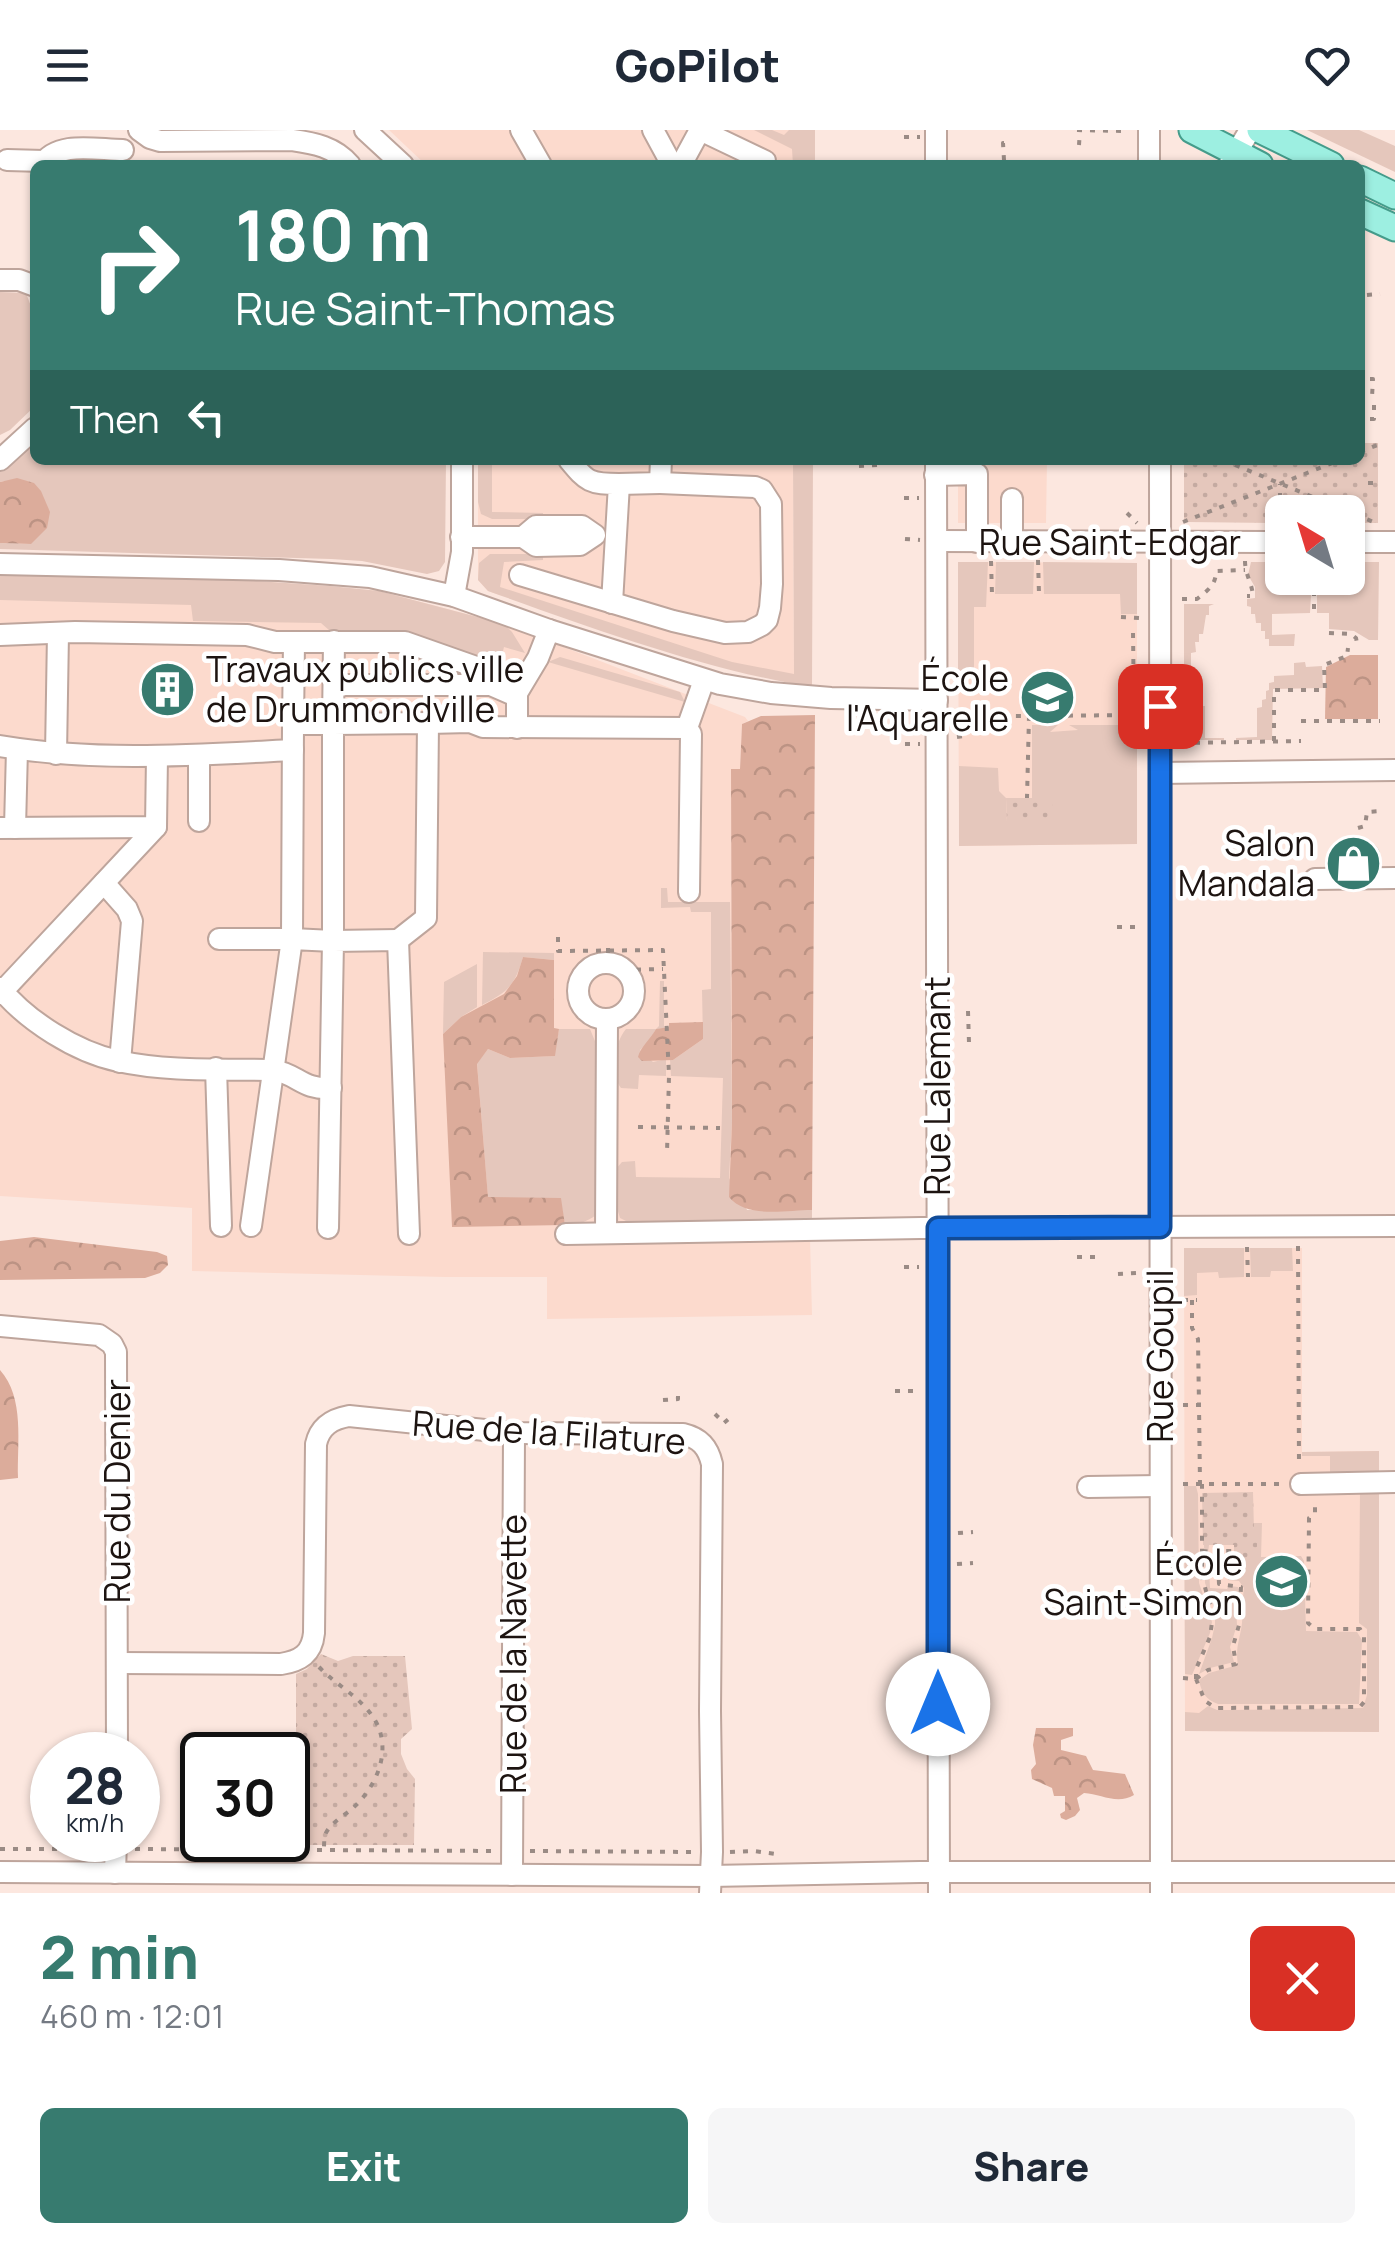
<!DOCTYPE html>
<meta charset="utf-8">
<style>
:root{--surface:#fff;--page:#f6f6f7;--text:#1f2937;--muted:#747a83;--accent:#377b6f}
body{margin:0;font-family:Manrope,sans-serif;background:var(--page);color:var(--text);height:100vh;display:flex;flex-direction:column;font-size:38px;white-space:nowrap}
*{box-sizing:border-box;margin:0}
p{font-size:32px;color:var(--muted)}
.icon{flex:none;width:55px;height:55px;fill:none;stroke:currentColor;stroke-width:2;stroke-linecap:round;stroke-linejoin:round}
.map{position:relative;height:1763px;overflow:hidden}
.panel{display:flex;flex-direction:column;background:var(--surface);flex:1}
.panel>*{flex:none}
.hud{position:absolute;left:30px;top:30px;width:1335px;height:305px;border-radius:15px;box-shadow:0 2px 8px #0004;background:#377b6f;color:#fff;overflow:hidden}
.needle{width:65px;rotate:322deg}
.tools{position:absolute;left:1265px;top:365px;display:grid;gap:20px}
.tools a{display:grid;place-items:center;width:100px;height:100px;border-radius:15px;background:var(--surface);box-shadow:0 2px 8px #0004;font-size:50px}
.speed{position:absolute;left:30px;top:1602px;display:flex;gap:20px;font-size:50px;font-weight:700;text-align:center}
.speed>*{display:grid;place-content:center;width:130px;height:130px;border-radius:50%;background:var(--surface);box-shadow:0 2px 8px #0004;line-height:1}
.speed small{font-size:25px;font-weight:400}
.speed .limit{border:5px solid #111;border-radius:15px;background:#fff;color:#111}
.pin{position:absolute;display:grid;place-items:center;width:85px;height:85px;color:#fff;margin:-42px;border-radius:20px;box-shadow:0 5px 15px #0006}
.me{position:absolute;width:110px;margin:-55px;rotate:0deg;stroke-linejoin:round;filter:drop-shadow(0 0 8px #0008)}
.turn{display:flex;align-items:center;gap:35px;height:210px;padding:0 40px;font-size:45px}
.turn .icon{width:130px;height:130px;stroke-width:2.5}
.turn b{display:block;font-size:70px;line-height:85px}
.then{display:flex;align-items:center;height:95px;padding:0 40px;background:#0003;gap:20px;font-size:38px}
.round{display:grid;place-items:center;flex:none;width:105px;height:105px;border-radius:15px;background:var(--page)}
.head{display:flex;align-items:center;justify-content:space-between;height:170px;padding:0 40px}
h1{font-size:60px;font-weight:800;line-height:75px;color:var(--accent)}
.primary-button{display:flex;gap:20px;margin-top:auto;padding:20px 40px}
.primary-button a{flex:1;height:115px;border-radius:15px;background:var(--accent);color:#fff;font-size:40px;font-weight:800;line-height:115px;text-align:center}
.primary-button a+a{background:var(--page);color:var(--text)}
header{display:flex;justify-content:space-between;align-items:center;height:130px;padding:0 40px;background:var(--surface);font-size:45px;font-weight:800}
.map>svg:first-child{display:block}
</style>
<header><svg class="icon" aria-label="menu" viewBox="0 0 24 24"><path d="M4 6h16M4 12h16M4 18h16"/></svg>GoPilot<svg class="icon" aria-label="heart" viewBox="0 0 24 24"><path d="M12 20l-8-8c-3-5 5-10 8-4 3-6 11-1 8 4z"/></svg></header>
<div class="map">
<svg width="1395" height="1763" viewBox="0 0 1395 1763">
<defs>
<pattern id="forest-crowns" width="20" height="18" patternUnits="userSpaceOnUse" patternTransform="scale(2.5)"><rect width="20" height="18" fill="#dcac9b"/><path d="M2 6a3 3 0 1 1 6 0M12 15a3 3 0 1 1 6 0" fill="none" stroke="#bc9384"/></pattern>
<pattern id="park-dots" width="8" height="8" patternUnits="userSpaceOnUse" patternTransform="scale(2.5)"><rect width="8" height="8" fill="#e5c7bc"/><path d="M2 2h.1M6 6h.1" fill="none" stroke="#c4aaa1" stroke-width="1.8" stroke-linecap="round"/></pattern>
</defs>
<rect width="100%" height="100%" fill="#fce7df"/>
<g fill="#fcdacd">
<path d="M389,0h426l-22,20v15h-367z"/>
<path d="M478,330h315l1,224 -132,-35 -174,-58 -10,-11z"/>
<path d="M958,330h89l-1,63h-88z"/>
<path d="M958,432l179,1v281l-178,2z"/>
<path d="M0,444l256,7 123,10 125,33 241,93 3,4 -6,3 -2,46h-9l1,352 15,88h65l-2,29 2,76 -265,4v-42h-102l-253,-6v-63l-192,-12z"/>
<path d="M1184,1118h118v204l77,-1v281l-194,-1z"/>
</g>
<g fill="#e5c7bc">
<path d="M754,0h18l12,5 5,-5h26v35h-22l-1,-16z"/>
<path d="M1307,0h52l36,16v26z"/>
<path d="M0,162l26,1 9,24v89l-25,24 -10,5z"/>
<path d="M35,314v16h411l-1,102 -6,9 -12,3 -65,-13 -31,-2 -331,-10v-6l31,1 -27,-63 -4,1v-11z"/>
<path d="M478,330h14v52l51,1v6h-51l-11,-5 -3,-12z"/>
<path d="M793,330h20l-1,227c-110,-18 -220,-59 -324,-96l-10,-11 1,-17 11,-9h53v6l-39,2 -4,25 232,75 62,12z"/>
<path d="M958,432h30l-2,45h-12v65h-16z"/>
<path d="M996,432h38l-1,32h-38z"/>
<path d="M1043,432l94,1v51h-16l-1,-20h-76z"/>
<path d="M1251,432h31v16h30l-2,35 -38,1v21l23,-1 -1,12h-25v-7h-4v-8h-4v-8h-5l-1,-9h-4v-7l-4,-1v-7l8,-1v-11l-7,-12z"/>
<path d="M1348,432h31l-1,78h-9l-15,-9 -25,-2v-16h-12v-35h31z"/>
<path d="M0,444l256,7 74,5 49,5 125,33 8,8 13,21 -21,-6 -2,8 -4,4c-25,-2 -47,-13 -71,-20 -32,-10 -64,-9 -97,-8l-9,-8 -128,-2 -2,-16 -191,-5z"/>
<path d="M1184,474h30l-5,2v9h-3l-3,19h-4v8h-4l1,10 -5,1v26h4l3,18h3l1,9h3v32h19v2h-40z"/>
<path d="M560,527l120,35 5,10 -137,-40z"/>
<path d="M1305,532l1,5 16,-1 1,22 -50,1 -1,51h-36v-2l21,-1v-29l5,-1v-7l4,-1v-8l3,-1v-7l5,-1v-6l20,-1v-12z"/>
<path d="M1032,595h26l-8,7 28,-2 -9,-5h68v119l-178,2v-80l39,2 1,23 7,7 1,24 43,-24h-18z"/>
<path d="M661,758h6l1,14h62l2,220 -3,56 18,32h65v9l-184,3 -8,-4 -6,-20 1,-28 7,-8 13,-1 1,16 84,1 3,-100 -52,-2 -1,-16h3l30,-21 -1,-49 9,-1v-77h-20l-1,-5 -29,1z"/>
<path d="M483,822l71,1v7l-31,-3c-8,28 -15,35 -41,48z"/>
<path d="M477,834v43l-16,10 -18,17 1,-52z"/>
<path d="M660,851h4v47l-8,1 -7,13 -9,8 13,12 13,-3v17l-27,-1 -1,14 -17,-1c-12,-15 -7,-44 5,-59h30l3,-3z"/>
<path d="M559,899h31l9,22 -3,164c-9,7 -20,10 -31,10l-5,-27h-72l-11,-135 11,-14 22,9 44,-2z"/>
<path d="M1184,1118h60v29l-25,1 -1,-6 -21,1v22l-13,1z"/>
<path d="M1250,1118h42l1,23h-22l-1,6h-19z"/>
<path d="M1379,1321v24l-49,3v-22h-28v-4z"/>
<path d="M1184,1356h12l2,8 1,89 13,39 -2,11 -18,42 -7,-1z"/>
<path d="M1360,1360h19v242l-194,-1v-19l14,1 9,-7 9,4h17l129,-2 4,-13v-66l-8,-6z"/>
<path d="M1254,1393h8l-1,34 40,-1 3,5 2,70 51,1 5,8 -3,64h-141c-12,-4 -17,-12 -19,-24l10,-7 29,-8c-3,-18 2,-25 4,-42 1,-12 0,-23 2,-35l-5,-7 -11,-1v-18l-7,-1 6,-8h7v5l20,-27z"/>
<path d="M1204,1415h5l-1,9 6,8 -5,7 1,19 17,1 2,-3 9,1 2,5 -4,13 1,20 -7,22 4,15 -24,6 -11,6 13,-36 3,-14v-13l-10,-28z"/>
</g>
<g fill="url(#forest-crowns)">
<path d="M17,348l17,5 7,8 9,21 -3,16 -16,16 -31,-1v-61z"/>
<path d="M1350,525h28v64h-53l1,-52z"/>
<path d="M815,585l-3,495c-26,0 -65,9 -83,-13l3,-75 -1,-353h9l2,-45 19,-8z"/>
<path d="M523,827l31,3v68l5,1 -4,27 -45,2 -22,-9 -11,15 11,133 73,1 4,27 -113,2 -9,-193 18,-17 43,-23 13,-18z"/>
<path d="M703,892v17l-30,21 -31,1 -4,-4c2,-9 13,-19 18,-28l13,-2v-4z"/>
<path d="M34,1107l123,15 10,4 1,9 -8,8 -15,5 -145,2v-39z"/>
<path d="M0,1240c25,28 17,73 18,108l-18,2z"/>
<path d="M1036,1598h37v8l-12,4v10l25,6 7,14 32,4 9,21c-17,10 -33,-1 -50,-2l-7,5 3,12 -5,6 -9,4 -5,-2 -1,-4 5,-3v-15h-11l-2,-8 -20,-9 -1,-9 5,-6 -3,-19z"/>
</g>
<g fill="url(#park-dots)">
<path d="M1360,313h18v80h-30v-11h-66v10l-2,1 -93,-1 -3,-2v-60h176z"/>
<path d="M1006,668h44l3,5 -2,17 -44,2z"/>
<path d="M1253,1362l1,38 3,1v28h-23v-14h-31l-1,-52z"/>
<path d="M321,1524l17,7 15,-5h52l7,73 -11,10v15l6,15 8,10 -1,66h-118v-171l11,-5z"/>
</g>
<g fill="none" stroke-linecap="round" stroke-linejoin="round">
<defs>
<g id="minor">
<path d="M139,0l11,8 10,3 132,-1c22,3 43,7 58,25"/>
<path d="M365,0l38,35"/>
<path d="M521,0l20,35"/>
<path d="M653,0l19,35"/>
<path d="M7,30l37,1"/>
<path d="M42,35c15,-25 55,-15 81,-15"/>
<path d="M681,35l19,-35 65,31v4"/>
<path d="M936,35v-35"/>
<path d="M1149,35v-35"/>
<path d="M1229,35l21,-35"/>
<path d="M0,150h19l16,6"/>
<path d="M0,330l35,-32"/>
<path d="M569,330c18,22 21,24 50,24l-7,119"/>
<path d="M936,330l3,1433"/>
<path d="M1160,330l1,1433"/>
<path d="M935,345l42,-1v68"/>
<path d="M619,354l41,-1 1,-23"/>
<path d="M1012,369v43"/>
<path d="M461,407h62l13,9 44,-1 15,-10 -13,-9h-46l-13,11"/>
<path d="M937,411l345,1"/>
<path d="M1348,412h47"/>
<path d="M0,434l279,6 91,7 84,19 95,34 171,54 51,9 60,5 106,2"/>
<path d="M520,445l153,46 52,12 23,-1 14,-7 5,-5 3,-12 2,-24 -1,-80 -9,-14 -7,-3 -95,-4"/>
<path d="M454,466l8,-44v-92"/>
<path d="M0,505l75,-3 172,3 28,7h130l71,25 15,18"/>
<path d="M334,555h157l25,11"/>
<path d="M428,593l42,-1 13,5 204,1 4,6 -2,158"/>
<path d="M293,594l1,-82"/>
<path d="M517,598v-35l21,-35 11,-28"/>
<path d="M687,598l17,-48"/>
<path d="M0,616c97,16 195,9 293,4"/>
<path d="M56,624l2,-121"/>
<path d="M1160,643l235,-3"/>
<path d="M199,691v-66"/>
<path d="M0,698l156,-1 1,-71"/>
<path d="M15,698l2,-79"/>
<path d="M1367,748l1,-23"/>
<path d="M1315,749l80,-1"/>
<path d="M104,753l23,26 5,12 -12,141"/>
<path d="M219,809h73l1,-215h40l1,-83"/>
<circle cx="606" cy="861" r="28"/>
<path d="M0,858c27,33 76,64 118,73 50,11 104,8 155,9 25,4 29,20 58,18"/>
<path d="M0,864l156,-167"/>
<path d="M216,938l5,158"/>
<path d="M251,1096l41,-287 41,2v-217l95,-1 -2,195 -28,22"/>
<path d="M328,1098l5,-287 65,-1 11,294"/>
<path d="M606,1103l1,-214"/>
<path d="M566,1104l355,-6 474,-2"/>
<path d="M0,1196l99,9 13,9 4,8 1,403"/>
<path d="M1301,1354l94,-2"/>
<path d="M1088,1357l72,-1"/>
<path d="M118,1533l163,1c19,-3 31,-10 33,-31l2,-189c4,-18 16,-25 33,-28l165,17 169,1c17,4 25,13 29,30l-2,247 2,141 -2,41"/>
<path d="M0,1742l710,4 210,-4h475"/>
<path d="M115,1743l1,-33"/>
<path d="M512,1745l2,-442"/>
</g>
<g id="major">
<path d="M1192,0l68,35"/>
<path d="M1260,0l71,35"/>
<path d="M1360,49l35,17"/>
<path d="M1360,82l35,16"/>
</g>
</defs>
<use href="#minor" stroke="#bea59c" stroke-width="24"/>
<use href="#major" stroke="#459c8b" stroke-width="29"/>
<g stroke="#9a8b85" stroke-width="4" stroke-dasharray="5 8" stroke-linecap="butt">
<path d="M1077,0l45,1"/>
<path d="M904,7h16"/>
<path d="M1079,15l1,-15"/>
<path d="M1004,30l-1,-17h5"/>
<path d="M1367,165l13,-1"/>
<path d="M1370,249h3l-1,18"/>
<path d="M1370,289h4v-22"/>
<path d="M1360,322l20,-8"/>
<path d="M1223,330l153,63"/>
<path d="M859,336l20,-1"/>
<path d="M1368,353h12"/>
<path d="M904,368h15"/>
<path d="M1127,383l10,10"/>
<path d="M1183,392l157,-62"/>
<path d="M1280,394v-40"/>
<path d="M905,409l15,1"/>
<path d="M1038,430l1,34"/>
<path d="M991,431l1,33"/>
<path d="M1245,431c0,13 7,22 8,35h-6"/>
<path d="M1314,448v35"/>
<path d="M1182,469h15c11,-9 19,-14 19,-28l29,-1"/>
<path d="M1121,487l18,1"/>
<path d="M1329,503l22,1 5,4 2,10"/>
<path d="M1029,586l105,-1 -1,-84h6"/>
<path d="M1301,591h79"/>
<path d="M957,607l8,-1 1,-20h63l-2,82"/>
<path d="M1274,611v-51h51l-1,-25 23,-9 1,-8"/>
<path d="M1182,613l119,-2"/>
<path d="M905,614h15"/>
<path d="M1358,698l7,-2 2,-14 13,-1"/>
<path d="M1117,797h22"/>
<path d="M558,807v14l105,-1 6,126 -2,77"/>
<path d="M608,818v16"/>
<path d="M623,840l40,-1"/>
<path d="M968,881l1,32"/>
<path d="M638,997l82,1"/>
<path d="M1298,1116l1,220"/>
<path d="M1247,1117l1,30"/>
<path d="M1077,1127h18"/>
<path d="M904,1137h15"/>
<path d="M1118,1144l20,-1"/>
<path d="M1183,1170h14"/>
<path d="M1192,1170v28l6,11 1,66"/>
<path d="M895,1261h26"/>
<path d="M663,1270l15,-1v-7"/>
<path d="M1183,1275h16l1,79"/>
<path d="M715,1284l9,9 7,-6"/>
<path d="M1183,1354h98"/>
<path d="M958,1403l15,-1"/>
<path d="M1218,1431l8,-10h8"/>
<path d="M957,1434l16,-1"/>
<path d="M319,1537c19,20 44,31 57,55 16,30 0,65 -23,86 -8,7 -24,16 -28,27 -1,3 -1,13 -1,16"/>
<path d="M1183,1548l13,1 9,22 11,7 144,-1 4,-5v-65l-4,-8h-45l-7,-6 1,-105 6,-5v-13"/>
<path d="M1196,1549v-10l14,-32 3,-22 -11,-38v-93"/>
<path d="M1196,1549l12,-9 28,-6 -3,-18 6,-21 2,-38 -22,-3 -1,-23 -7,-9 -9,-1"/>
<path d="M0,1719h96"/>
<path d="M135,1719l361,2"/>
<path d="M530,1721l166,1"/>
<path d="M730,1722l24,-1 22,3"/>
</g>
<use href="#minor" stroke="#fff" stroke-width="20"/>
<use href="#major" stroke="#9defe1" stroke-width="25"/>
</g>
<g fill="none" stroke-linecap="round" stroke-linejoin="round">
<defs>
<path id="route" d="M938,1574v-476l222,-1v-521"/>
</defs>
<use href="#route" stroke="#114b97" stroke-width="25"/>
<use href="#route" stroke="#1a73e8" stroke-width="18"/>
</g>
<defs>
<symbol id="building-disc" viewBox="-11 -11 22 22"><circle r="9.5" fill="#377b6f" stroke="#fff"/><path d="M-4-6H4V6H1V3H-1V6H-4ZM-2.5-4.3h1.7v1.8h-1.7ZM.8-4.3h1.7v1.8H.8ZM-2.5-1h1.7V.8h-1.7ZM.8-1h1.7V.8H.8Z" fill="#fff"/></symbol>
<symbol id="school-disc" viewBox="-11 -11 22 22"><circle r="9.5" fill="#377b6f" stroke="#fff"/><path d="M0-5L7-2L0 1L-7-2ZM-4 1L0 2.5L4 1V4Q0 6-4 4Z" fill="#fff"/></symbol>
<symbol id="shop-disc" viewBox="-11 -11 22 22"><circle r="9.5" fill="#377b6f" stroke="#fff"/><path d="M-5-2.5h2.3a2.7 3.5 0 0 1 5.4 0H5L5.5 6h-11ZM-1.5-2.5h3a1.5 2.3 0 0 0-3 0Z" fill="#fff"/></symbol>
</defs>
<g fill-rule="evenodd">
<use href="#building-disc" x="136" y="528" width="63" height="63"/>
<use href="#school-disc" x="1016" y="536" width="63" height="63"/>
<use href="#shop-disc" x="1322" y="702" width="63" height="63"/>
<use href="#school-disc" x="1250" y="1420" width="63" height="63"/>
</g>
<g text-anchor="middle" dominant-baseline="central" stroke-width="9" stroke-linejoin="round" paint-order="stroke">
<g font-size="35" fill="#1d1411" stroke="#fff">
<text x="1110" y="412">Rue Saint-Edgar</text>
<text transform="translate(937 956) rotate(-90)">Rue Lalemant</text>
<text transform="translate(1160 1226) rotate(-90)">Rue Goupil</text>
<text transform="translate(549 1302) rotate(4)">Rue de la Filature</text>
<text transform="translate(117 1361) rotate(-90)">Rue du Denier</text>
<text transform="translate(513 1524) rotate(-90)">Rue de la Navette</text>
</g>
<g font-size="35" fill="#1d1411" stroke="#fff" text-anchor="end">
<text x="206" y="539" text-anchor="start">Travaux publics ville<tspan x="206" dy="40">de Drummondville</tspan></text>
<text x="1009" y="548">École<tspan x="1009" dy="40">l'Aquarelle</tspan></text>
<text x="1315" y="713">Salon<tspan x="1315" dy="40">Mandala</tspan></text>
<text x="1243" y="1432">École<tspan x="1243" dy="40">Saint-Simon</tspan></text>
</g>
</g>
</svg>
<div class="tools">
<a><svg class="needle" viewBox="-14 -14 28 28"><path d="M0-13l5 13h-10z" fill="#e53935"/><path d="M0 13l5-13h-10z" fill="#747a83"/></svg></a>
</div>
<div class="speed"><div>28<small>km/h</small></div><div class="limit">30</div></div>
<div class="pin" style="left:1160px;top:576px;background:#d93025"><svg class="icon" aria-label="arrive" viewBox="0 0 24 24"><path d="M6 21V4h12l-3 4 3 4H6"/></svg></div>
<svg class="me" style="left:938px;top:1574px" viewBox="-20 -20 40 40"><circle r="19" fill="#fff"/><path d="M0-13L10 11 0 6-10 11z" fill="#1a73e8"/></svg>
<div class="hud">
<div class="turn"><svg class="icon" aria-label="right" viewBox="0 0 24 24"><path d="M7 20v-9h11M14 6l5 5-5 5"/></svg><div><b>180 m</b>Rue Saint-Thomas</div></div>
<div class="then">Then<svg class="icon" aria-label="left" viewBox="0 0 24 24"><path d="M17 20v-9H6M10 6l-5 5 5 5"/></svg></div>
</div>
</div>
<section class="panel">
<div class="head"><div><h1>2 min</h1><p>460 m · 12:01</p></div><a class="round" style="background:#d93025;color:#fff"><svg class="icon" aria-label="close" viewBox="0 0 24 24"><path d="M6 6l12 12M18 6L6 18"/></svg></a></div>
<div class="primary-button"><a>Exit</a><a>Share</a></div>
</section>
